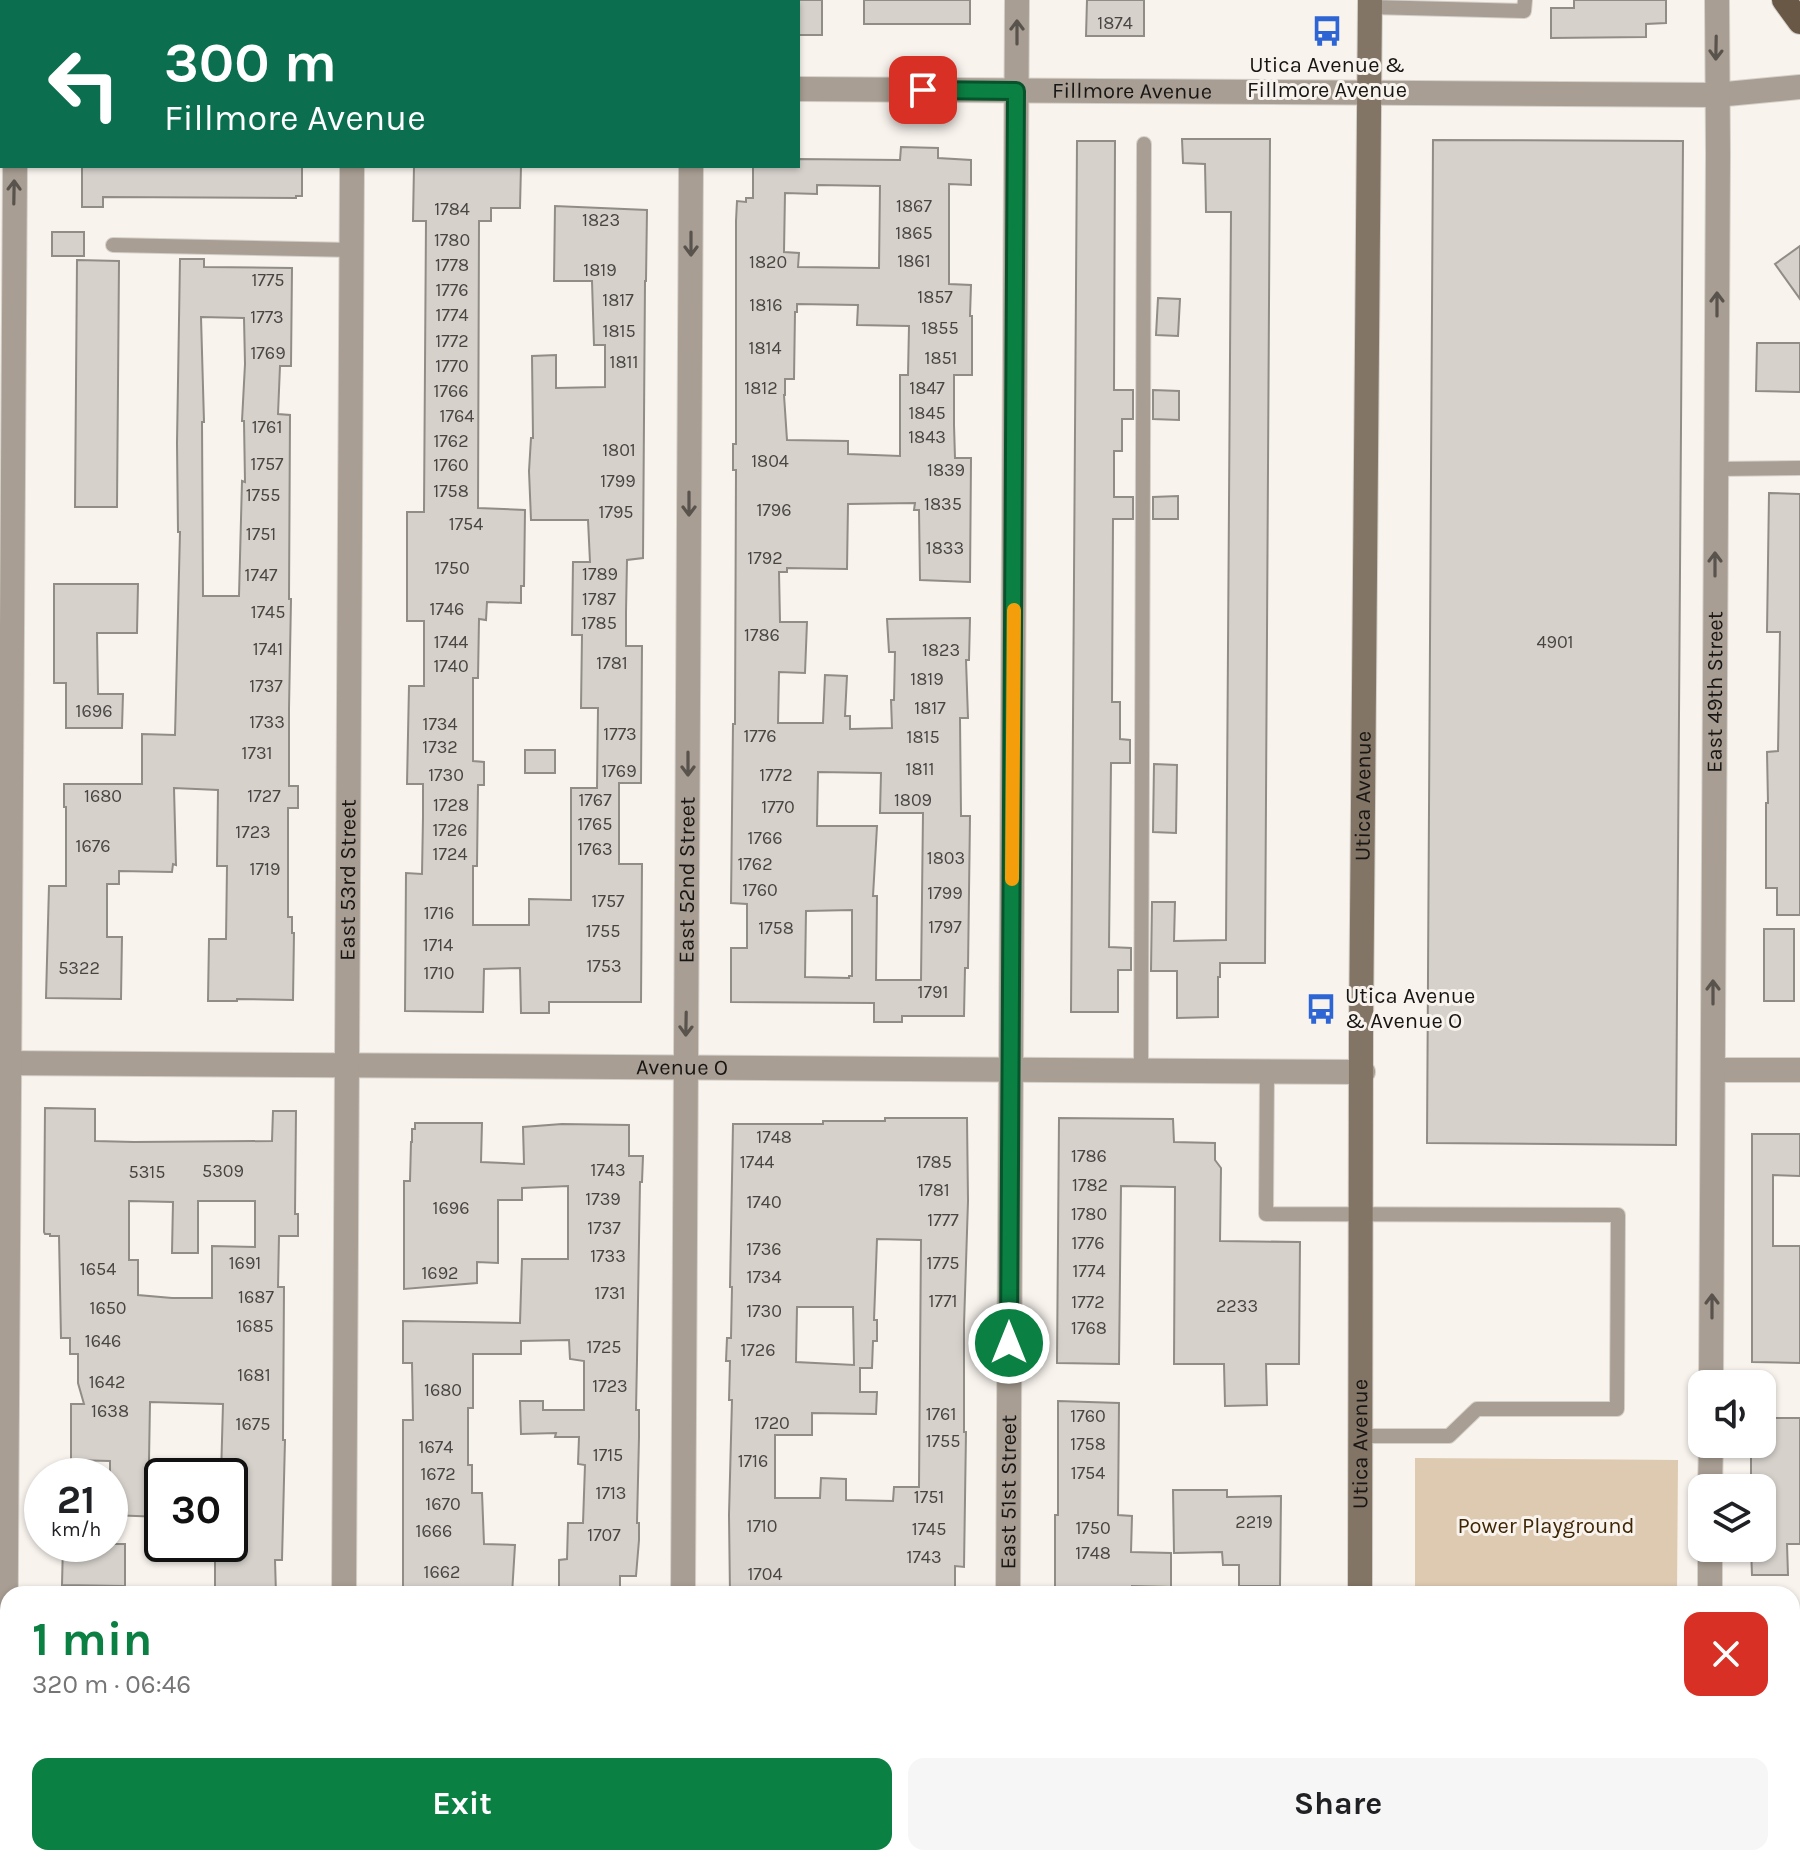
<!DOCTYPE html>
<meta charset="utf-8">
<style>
:root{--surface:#fff;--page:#f6f6f6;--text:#202124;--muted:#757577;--accent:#0b8043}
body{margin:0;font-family:Karla,sans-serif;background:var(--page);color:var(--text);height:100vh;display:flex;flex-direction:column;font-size:30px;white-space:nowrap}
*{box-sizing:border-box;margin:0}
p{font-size:26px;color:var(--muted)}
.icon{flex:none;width:44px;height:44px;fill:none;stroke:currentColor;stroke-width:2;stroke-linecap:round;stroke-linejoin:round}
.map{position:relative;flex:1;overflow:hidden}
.panel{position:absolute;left:0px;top:1586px;width:1800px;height:280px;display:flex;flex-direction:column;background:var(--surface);border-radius:24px 24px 0 0;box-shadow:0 2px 6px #0004}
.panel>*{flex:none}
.hud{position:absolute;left:0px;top:0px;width:800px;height:168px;box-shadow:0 2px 6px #0004;background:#0b6e4f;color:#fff;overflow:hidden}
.fabs{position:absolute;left:1688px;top:1370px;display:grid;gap:16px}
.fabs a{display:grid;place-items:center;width:88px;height:88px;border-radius:16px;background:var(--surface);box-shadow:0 2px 6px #0004;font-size:40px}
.speed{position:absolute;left:24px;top:1458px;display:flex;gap:16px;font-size:40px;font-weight:700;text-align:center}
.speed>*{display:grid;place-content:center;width:104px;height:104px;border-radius:50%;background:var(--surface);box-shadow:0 2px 6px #0004;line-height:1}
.speed small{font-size:20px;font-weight:400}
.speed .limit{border:4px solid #111;border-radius:12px;background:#fff;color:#111}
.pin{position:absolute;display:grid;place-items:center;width:68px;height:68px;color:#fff;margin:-34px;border-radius:16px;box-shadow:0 4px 12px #0006}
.me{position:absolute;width:88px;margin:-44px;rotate:0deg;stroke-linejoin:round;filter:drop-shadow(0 0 6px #0008)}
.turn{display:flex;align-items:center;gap:28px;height:168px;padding:0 32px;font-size:36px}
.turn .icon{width:104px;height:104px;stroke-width:2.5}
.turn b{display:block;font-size:56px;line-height:68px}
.round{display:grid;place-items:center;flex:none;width:84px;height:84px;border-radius:16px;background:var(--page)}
.head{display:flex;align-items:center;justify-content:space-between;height:136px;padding:0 32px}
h1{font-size:48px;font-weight:700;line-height:60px;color:var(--accent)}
.primary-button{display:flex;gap:16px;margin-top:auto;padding:16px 32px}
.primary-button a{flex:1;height:92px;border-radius:16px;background:var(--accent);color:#fff;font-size:32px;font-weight:700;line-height:92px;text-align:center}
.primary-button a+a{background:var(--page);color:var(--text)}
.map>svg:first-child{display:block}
</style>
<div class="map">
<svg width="1800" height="1866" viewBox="0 0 1800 1866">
<rect width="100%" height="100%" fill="#f8f3ed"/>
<g fill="#dec9b1">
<path d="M1415,1458l263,2 -1,134h-262z"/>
<rect x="1414" y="1858" width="262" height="8"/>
</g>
<g fill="#d6d1cb" stroke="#908c86" stroke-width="2" fill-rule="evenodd">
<rect x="798" y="0" width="24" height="35"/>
<rect x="864" y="0" width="106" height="24"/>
<path d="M1087,0h57v36h-58z"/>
<path d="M1574,0h92v23l-20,1v13l-95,1v-30h23z"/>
<path d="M1182,139h88l-5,824h-45v14h-2v40l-41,1v-47h-26l1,-69h23l-1,39 52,-1 5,-728h-25l-1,-48 -22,-1z"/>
<path d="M1433,140l250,1 -7,1004 -249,-2z"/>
<path d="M1077,141h38l-1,249h19v29h-11v32h-8v46h19v22h-20l-1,183h8v37l10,1v23h-19l-2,184 22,1v22h-13v42h-47z"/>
<path d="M901,147l37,1v10l33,2v25l-22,-1v100l22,1 -1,31h2v59h-18v50l1,33h16l-1,124 -50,-2 -1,-70h-5l1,-7 -67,1 -1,65 -60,-1v4h-8l1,50h27l-2,51 -26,-1 -1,51h45l2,-48 22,1 -2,40h5v13l42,-1 -1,-28h3l1,-48h-6l-2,-33 83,-1 -1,42h-3l2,58h-8l1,98h9l-2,152h-3l-1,48h-62v6h-28v-19l-143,-1v-54h16v-44l-16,-1 2,-179h2l1,-254h-3v-26h3v-223l1,-20 9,1v-4h7v-32h45v-7l102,1zM817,185l63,1 -1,82 -81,-1 1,-14 -15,-1 1,-59 32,1zM797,304l61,1 -1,20 52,1 -1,49h-8v81l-52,-2v-13l-61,-1 -3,-45h1v-16h9l1,-67h2zM818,772l63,1 -1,40h43l-2,167h-45l1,-84h-4l4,-70h-60zM852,910v66h-3v2l-44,-1 1,-66z"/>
<path d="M82,166h220v30h-6v2l-193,-1v10h-21z"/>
<path d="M414,166h107l-1,42h-29v13h-12l-1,287 47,2 -1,76h-3v17l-34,-1 -1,18 -7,-1 -1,59h-5v83l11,1v23h-6l-1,81h-4v59h56v-26l42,1v-112h26l1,-80h-17l1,-73h-10l1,-73h17l-2,-42h-57l-2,-49 2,-33h2l-1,-82 24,-1v33l49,-1v-42h-11l-2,-64h-38l1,-75 92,4 -1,71h-1l-2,277 -16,2 -1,52v34h16l-1,137h-22v81h23l-1,138h-92v11h-28l-1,-45 -36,1 -1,43 -78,-1 1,-138 16,1 1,-57v-33h-16l2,-98h15v-65h-17v-109h17l2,-291h-13z"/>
<rect x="52" y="232" width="32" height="24"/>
<path d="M1800,246v53l-25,-35z"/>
<path d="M180,259h24v8l88,1 -1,98h-11l-2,48 12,1 -1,184h2l-2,110v77h9v22h-10v109h4v16h2l-1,67 -56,-1v2h-29l1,-62h17l1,-73h-10l1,-76 -44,-2 2,77 -3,-1 -1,8 -53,-1v13h-12v53h15l-1,62 -75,-1 3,-112h17v-79h-2v-23h78v-50l33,1 5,-203h-2l-1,-89zM201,317l43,1 1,46 -3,57h2l1,61 -3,-1 -3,115h-36l-1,-174h2z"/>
<path d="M77,260l42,1 -2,246h-42z"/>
<path d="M1158,298l22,1 -2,37 -22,-1z"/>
<path d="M1757,343h43v49l-44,-1z"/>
<path d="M1153,390l26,1v29l-26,-1z"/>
<path d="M1769,493l31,1v421h-23v-27h-11v-85h2l-1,-51 11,-1 2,-119h-13z"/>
<path d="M1178,496v23h-25v-22z"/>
<path d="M54,584h84l-1,49h-40l1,61h25l-1,34h-56v-45h-12z"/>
<rect x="525" y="750" width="30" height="23"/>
<path d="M1154,764l23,1 -1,68 -23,-1z"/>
<rect x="1764" y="929" width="30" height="72"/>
<path d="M45,1108l50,1v32l39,1 138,-1 1,-30h23l-1,103h3v22h-19l-1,51h6l-1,153h2l-3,120h-7l1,34h-61v-50h15v-68h-9l2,-72 -73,-2 -1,59h13v56l-52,-2v-54l-39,-1v-56h13l-6,-21v-29h-8v-16h-9l-2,-102h-9v-2h-5l-1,-2zM129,1201l44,1 -1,51h26v-52h57v46l-43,-1v52h-40l-34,-3v-35h-9z"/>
<path d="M885,1118h82l1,83 -4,124v107h2l-2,135 -9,-1v28h-76v-4l-84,-1v5h-65l-1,-79 3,-115h-3l1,-39h-4l1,-23h4l1,-51h-2l3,-163h90v-3h62zM877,1239l44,1 -2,247h-25l-1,14 -47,-1v-21l-25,-1 -1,20h-45v-63h37v-22l64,1 1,-22h-17v-24h12l1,-27h4v-21h-3zM797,1307h56l1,58 -58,-3z"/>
<path d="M1059,1118l114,1 1,23 41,1v17l6,8 -1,73 80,1 -1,122h-33l1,41 -42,1 -1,-42h-50l1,-177 -54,-1 -2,178 -62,-1z"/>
<path d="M415,1123h67l-1,39 43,2 -1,-37 39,-3 67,1v31h14l-1,26h-2l-3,178 -1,50h3v27l-2,86h2v17l-3,36h-16v18h-61v-34l8,-1 1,-36h15l2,-58 -7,-1 1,-27h-24l1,-4 -35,1 -1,-33h23v9h41v-49l-14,-2 -1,-19 -48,1v13h-48v54h-5v57h4v28h10l2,51 31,1 -3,49h-109v-174h10l-1,-57h-9v-42l117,2 2,-64h46v-73l-46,2v12h-24v63l-21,-1v21l-73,6v-108h6l1,-39h1v-13h3z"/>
<path d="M1752,1134h48v42l-27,-1v71h27v117l-48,-1z"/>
<path d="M1058,1401l61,2 -1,112 14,1 -1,36 40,1v34l-39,-1v8h-77v-79h3z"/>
<path d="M1762,1418h38v126h-13l1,31h-36l-1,-27h11v-60h-11v-44h11z"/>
<path d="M1173,1490h54v7l54,-1 -1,90h-41v-21h-16l-1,-13 -48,1z"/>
<path d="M63,1544h62v42l-63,-1z"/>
</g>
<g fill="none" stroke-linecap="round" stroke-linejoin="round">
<defs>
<g id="lane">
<path d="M1370,7l154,4 1,-11"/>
<path d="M113,245l239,5"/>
<path d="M1715,469l85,-1"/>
<path d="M1141,1071l3,-927"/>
<path d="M1267,1072l-1,142 352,1 -1,194h-140l-28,27h-88"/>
</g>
<g id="street">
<path d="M15,2v-2"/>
<path d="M353,2v-2"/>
<path d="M692,2v-2"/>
<path d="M0,85h2"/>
<path id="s1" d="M798,89l918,6 84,-8"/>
<path id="s2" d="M0,1063l1363,9"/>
<path d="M1713,1070h87"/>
<path id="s3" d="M1711,1384l7,-1230 -1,-154"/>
<path d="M1710,1488l1,-44"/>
<path id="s4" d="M344,1594l8,-1428"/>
<path id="s5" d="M683,1594l8,-1428"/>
<path id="s6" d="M1008,1594l9,-1594"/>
<path d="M1710,1594v-46"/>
<path d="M4,1866l11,-1700"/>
<path d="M342,1866v-8"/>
<path d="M681,1866v-8"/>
<path d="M1006,1866v-8"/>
<path d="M1708,1866v-8"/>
</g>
<g id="secondary">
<path id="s7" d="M1360,1594l1,-560 9,-1034"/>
<path d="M1359,1866v-8"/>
</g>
<path id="primary" d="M1784,0l16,22"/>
</defs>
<use href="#lane" stroke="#d4d0ca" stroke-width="16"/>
<use href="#street" stroke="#d4d0ca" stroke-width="26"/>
<use href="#secondary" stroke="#d4d0ca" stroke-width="26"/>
<use href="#primary" stroke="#d4d0ca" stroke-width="26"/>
<use href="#lane" stroke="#a89e93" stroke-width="14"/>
<use href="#street" stroke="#a89e93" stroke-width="24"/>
<use href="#secondary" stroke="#837565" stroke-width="24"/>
<use href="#primary" stroke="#695845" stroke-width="24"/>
</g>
<defs><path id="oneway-shaft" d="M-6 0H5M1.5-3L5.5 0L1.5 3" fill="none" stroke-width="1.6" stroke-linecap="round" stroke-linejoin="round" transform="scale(2)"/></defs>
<g stroke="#59534d">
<use href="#oneway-shaft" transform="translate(1017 32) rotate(-90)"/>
<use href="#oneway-shaft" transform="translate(1716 48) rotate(91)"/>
<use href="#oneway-shaft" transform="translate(14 192) rotate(-89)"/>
<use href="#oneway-shaft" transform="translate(691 244) rotate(90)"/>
<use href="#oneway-shaft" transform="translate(1717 304) rotate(-90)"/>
<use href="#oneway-shaft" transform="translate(689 504) rotate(90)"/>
<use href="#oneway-shaft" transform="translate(1715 564) rotate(-90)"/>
<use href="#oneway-shaft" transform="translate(688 764) rotate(90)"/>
<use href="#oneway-shaft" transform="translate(1713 992) rotate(-90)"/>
<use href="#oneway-shaft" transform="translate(686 1024) rotate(91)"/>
<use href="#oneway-shaft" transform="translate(1712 1306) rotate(-90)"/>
</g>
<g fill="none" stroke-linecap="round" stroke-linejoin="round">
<defs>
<path id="route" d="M923,90l93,1 -7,1252"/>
</defs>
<use href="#route" stroke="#07532c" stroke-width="20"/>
<use href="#route" stroke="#0b8043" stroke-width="14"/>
<path stroke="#f59e0b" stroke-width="14" d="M1012,879l2,-269"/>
</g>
<defs>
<symbol id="bus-bare" viewBox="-9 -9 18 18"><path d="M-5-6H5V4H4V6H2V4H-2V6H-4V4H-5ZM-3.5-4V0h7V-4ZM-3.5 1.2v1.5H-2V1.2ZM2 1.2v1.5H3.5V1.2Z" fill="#2d66d4" stroke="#f8f3ed" stroke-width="2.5" paint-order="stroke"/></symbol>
</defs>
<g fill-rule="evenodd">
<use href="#bus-bare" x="1305" y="9" width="44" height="44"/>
<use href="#bus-bare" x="1299" y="987" width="44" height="44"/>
</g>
<g text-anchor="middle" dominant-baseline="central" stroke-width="6" stroke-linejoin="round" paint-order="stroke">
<g font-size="18" fill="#484542">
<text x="1115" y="23">1874</text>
<text x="914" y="206">1867</text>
<text x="452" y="209">1784</text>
<text x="601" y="220">1823</text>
<text x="914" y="233">1865</text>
<text x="452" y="240">1780</text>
<text x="914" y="261">1861</text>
<text x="768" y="262">1820</text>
<text x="452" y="265">1778</text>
<text x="600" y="270">1819</text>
<text x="268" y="280">1775</text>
<text x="452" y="290">1776</text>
<text x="935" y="297">1857</text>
<text x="618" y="300">1817</text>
<text x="766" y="305">1816</text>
<text x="452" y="315">1774</text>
<text x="267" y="317">1773</text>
<text x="940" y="328">1855</text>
<text x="619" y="331">1815</text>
<text x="452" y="341">1772</text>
<text x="765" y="348">1814</text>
<text x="268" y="353">1769</text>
<text x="941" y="358">1851</text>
<text x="624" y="362">1811</text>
<text x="452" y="366">1770</text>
<text x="761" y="388">1812</text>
<text x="927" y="388">1847</text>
<text x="451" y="391">1766</text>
<text x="927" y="413">1845</text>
<text x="457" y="416">1764</text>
<text x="267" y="427">1761</text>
<text x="927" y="437">1843</text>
<text x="451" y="441">1762</text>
<text x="619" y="450">1801</text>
<text x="770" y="461">1804</text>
<text x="267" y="464">1757</text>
<text x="451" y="465">1760</text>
<text x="946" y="470">1839</text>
<text x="618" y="481">1799</text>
<text x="451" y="491">1758</text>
<text x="263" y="495">1755</text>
<text x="943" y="504">1835</text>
<text x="774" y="510">1796</text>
<text x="616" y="512">1795</text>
<text x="466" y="524">1754</text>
<text x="261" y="534">1751</text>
<text x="945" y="548">1833</text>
<text x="765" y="558">1792</text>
<text x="452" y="568">1750</text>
<text x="600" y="574">1789</text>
<text x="261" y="575">1747</text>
<text x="599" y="599">1787</text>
<text x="447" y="609">1746</text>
<text x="268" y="612">1745</text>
<text x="599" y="623">1785</text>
<text x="762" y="635">1786</text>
<text x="451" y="642">1744</text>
<text x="1555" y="642">4901</text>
<text x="268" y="649">1741</text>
<text x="941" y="650">1823</text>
<text x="612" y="663">1781</text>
<text x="451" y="666">1740</text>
<text x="927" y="679">1819</text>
<text x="266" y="686">1737</text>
<text x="930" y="708">1817</text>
<text x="94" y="711">1696</text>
<text x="267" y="722">1733</text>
<text x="440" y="724">1734</text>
<text x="620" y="734">1773</text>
<text x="760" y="736">1776</text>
<text x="923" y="737">1815</text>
<text x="440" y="747">1732</text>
<text x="257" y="753">1731</text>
<text x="920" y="769">1811</text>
<text x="619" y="771">1769</text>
<text x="446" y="775">1730</text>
<text x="776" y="775">1772</text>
<text x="103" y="796">1680</text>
<text x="264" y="796">1727</text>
<text x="595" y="800">1767</text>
<text x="913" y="800">1809</text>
<text x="451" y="805">1728</text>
<text x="778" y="807">1770</text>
<text x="595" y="824">1765</text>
<text x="450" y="830">1726</text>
<text x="253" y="832">1723</text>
<text x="765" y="838">1766</text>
<text x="93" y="846">1676</text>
<text x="595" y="849">1763</text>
<text x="450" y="854">1724</text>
<text x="946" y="858">1803</text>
<text x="755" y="864">1762</text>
<text x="265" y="869">1719</text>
<text x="760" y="890">1760</text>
<text x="945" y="893">1799</text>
<text x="608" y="901">1757</text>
<text x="439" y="913">1716</text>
<text x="945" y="927">1797</text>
<text x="776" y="928">1758</text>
<text x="603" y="931">1755</text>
<text x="438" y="945">1714</text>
<text x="604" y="966">1753</text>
<text x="79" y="968">5322</text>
<text x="439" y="973">1710</text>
<text x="933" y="992">1791</text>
<text x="774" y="1137">1748</text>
<text x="1089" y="1156">1786</text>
<text x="757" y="1162">1744</text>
<text x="934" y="1162">1785</text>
<text x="608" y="1170">1743</text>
<text x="223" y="1171">5309</text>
<text x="147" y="1172">5315</text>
<text x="1090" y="1185">1782</text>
<text x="934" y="1190">1781</text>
<text x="603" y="1199">1739</text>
<text x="764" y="1202">1740</text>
<text x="451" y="1208">1696</text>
<text x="1089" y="1214">1780</text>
<text x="943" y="1220">1777</text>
<text x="604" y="1228">1737</text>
<text x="1088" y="1243">1776</text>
<text x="764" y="1249">1736</text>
<text x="608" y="1256">1733</text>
<text x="245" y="1263">1691</text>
<text x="943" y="1263">1775</text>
<text x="98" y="1269">1654</text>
<text x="1089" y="1271">1774</text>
<text x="440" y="1273">1692</text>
<text x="764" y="1277">1734</text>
<text x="610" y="1293">1731</text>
<text x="256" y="1297">1687</text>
<text x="943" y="1301">1771</text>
<text x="1088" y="1302">1772</text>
<text x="1237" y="1306">2233</text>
<text x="108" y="1308">1650</text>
<text x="764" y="1311">1730</text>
<text x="255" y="1326">1685</text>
<text x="1089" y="1328">1768</text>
<text x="103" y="1341">1646</text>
<text x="604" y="1347">1725</text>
<text x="758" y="1350">1726</text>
<text x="254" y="1375">1681</text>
<text x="107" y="1382">1642</text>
<text x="610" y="1386">1723</text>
<text x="443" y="1390">1680</text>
<text x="110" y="1411">1638</text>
<text x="941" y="1414">1761</text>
<text x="1088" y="1416">1760</text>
<text x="772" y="1423">1720</text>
<text x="253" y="1424">1675</text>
<text x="943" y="1441">1755</text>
<text x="1088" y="1444">1758</text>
<text x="436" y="1447">1674</text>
<text x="608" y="1455">1715</text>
<text x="753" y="1461">1716</text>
<text x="1088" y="1473">1754</text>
<text x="438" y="1474">1672</text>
<text x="611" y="1493">1713</text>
<text x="929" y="1497">1751</text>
<text x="443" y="1504">1670</text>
<text x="1254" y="1522">2219</text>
<text x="762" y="1526">1710</text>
<text x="1093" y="1528">1750</text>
<text x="929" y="1529">1745</text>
<text x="434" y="1531">1666</text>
<text x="604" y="1535">1707</text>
<text x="1093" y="1553">1748</text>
<text x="924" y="1557">1743</text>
<text x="442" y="1572">1662</text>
<text x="765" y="1574">1704</text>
</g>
<g font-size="22" fill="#181614" stroke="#f8f3ed">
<text x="1327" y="65">Utica Avenue &amp;<tspan x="1327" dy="25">Fillmore Avenue</tspan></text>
<text x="1345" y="996" text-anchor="start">Utica Avenue<tspan x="1345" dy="25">&amp; Avenue O</tspan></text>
</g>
<g font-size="22" fill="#181614" stroke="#f8f3ed">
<text stroke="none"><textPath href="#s1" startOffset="334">Fillmore Avenue</textPath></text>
<text stroke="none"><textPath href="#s3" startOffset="692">East 49th Street</textPath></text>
<text stroke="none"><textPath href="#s7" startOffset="798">Utica Avenue</textPath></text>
<text stroke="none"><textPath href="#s4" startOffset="714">East 53rd Street</textPath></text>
<text stroke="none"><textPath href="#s5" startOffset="714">East 52nd Street</textPath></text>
<text stroke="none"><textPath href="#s2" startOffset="682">Avenue O</textPath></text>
<text stroke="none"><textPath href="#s7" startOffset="150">Utica Avenue</textPath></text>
<text stroke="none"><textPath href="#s6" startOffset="102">East 51st Street</textPath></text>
</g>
<g font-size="22" fill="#3f2705" stroke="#f8f3ed">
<text x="1546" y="1526">Power Playground</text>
</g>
</g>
</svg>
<div class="fabs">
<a><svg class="icon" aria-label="sound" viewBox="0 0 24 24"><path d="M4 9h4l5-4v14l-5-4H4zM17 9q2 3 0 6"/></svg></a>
<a><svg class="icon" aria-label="layers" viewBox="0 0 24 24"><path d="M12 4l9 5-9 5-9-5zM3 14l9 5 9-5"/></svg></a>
</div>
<div class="speed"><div>21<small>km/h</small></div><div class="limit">30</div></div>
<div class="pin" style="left:923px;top:90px;background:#d93025"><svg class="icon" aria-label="arrive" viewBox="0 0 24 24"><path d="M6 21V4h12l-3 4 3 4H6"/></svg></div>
<svg class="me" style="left:1009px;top:1343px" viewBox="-20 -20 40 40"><circle r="17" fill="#0b8043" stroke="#fff" stroke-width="3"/><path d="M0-11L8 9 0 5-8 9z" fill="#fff"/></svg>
<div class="hud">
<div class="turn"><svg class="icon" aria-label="left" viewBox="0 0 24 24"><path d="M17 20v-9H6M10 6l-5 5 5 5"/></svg><div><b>300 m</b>Fillmore Avenue</div></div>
</div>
<section class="panel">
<div class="head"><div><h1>1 min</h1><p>320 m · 06:46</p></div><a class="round" style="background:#d93025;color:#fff"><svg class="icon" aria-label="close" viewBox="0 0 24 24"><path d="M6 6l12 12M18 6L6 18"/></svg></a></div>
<div class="primary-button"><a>Exit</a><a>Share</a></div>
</section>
</div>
